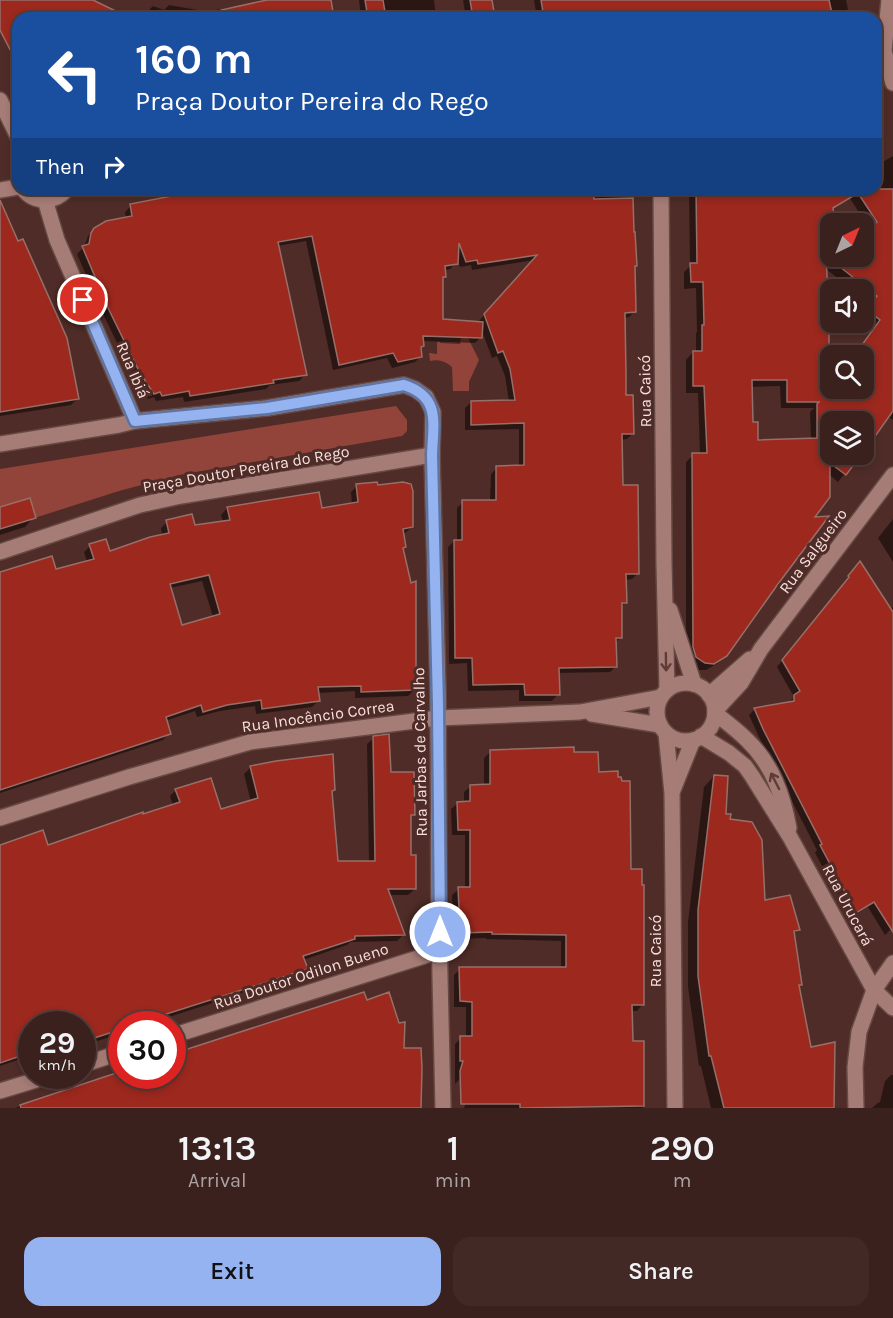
<!DOCTYPE html>
<meta charset="utf-8">
<style>
:root{--surface:#3b211d;--page:#422926;--text:#f1f3f6;--muted:#aca3a4;--line:#543e3b;--accent:#95b2f1}
body{margin:0;font-family:Karla,sans-serif;background:var(--page);color:var(--text);height:100vh;display:flex;flex-direction:column;font-size:22px;white-space:nowrap}
*{box-sizing:border-box;margin:0}
p{font-size:20px;color:var(--muted)}
.icon{flex:none;width:33px;height:33px;fill:none;stroke:currentColor;stroke-width:2;stroke-linecap:round;stroke-linejoin:round}
.map{position:relative;height:1108px;overflow:hidden}
.panel{display:flex;flex-direction:column;background:var(--surface);flex:1}
.panel>*{flex:none}
.guide{position:absolute;left:12px;top:12px;width:870px;height:183px;border-radius:18px;box-shadow:0 3px 9px #0003,0 0 0 2px var(--line);background:#1a4fa0;color:#fff;overflow:hidden}
.needle{width:39px;rotate:43deg}
.controls{position:absolute;left:820px;top:213px;display:grid;gap:12px}
.controls a{display:grid;place-items:center;width:54px;height:54px;border-radius:12px;background:var(--surface);box-shadow:0 3px 9px #0003,0 0 0 2px var(--line);font-size:30px}
.speed{position:absolute;left:18px;top:1011px;display:flex;gap:12px;font-size:30px;font-weight:700;text-align:center}
.speed>*{display:grid;place-content:center;width:78px;height:78px;border-radius:50%;background:var(--surface);box-shadow:0 3px 9px #0003,0 0 0 2px var(--line);line-height:1}
.speed small{font-size:15px;font-weight:400}
.speed .limit{border:9px solid #d22;background:#fff;color:#111}
.pin{position:absolute;display:grid;place-items:center;width:51px;height:51px;color:#fff;margin:-26px;border:3px solid #fff;border-radius:50%;box-shadow:0 2px 6px #0007}
.me{position:absolute;width:66px;margin:-33px;rotate:0deg;stroke-linejoin:round;filter:drop-shadow(0 0 4px #0008)}
.turn{display:flex;align-items:center;gap:21px;height:126px;padding:0 24px;font-size:27px}
.turn .icon{width:78px;height:78px;stroke-width:2.5}
.turn b{display:block;font-size:42px;line-height:51px}
.then{display:flex;align-items:center;height:57px;padding:0 24px;background:#0003;gap:12px;font-size:22px}
.eta{display:flex;justify-content:space-evenly;align-items:center;height:102px;text-align:center}
.eta b{font-size:36px;font-weight:600;line-height:42px}
.action{display:flex;gap:12px;margin-top:auto;padding:12px 24px}
.action a{flex:1;height:69px;border-radius:18px;background:var(--accent);color:#111;font-size:24px;font-weight:600;line-height:69px;text-align:center}
.action a+a{background:var(--page);color:var(--text)}
.map>svg:first-child{display:block}
</style>
<div class="map">
<svg width="893" height="1108" viewBox="0 0 893 1108">
<rect width="100%" height="100%" fill="#4f2c27"/>
<g fill="#92443a">
<path d="M467,336l12,24 -10,22v9h-16l-1,-24c-7,-6 -13,-8 -22,-6l-1,-8 8,1v-11l2,-2 1,2 20,1 1,-7z"/>
<path d="M396,406l11,14v11l-5,5 -223,39 -60,16 -119,38v-60z"/>
</g>
<g fill="#0007" fill-rule="evenodd">
<path d="M273,0h56l3,18h-187l2,-6 6,-6 11,4 5,-5 34,6 32,-3z"/>
<path d="M359,0h75l2,18h-75z"/>
<path d="M463,0h28l3,18h-28z"/>
<path d="M534,0h74l3,18h-74z"/>
<path d="M637,0h209l2,9 -6,6 -11,2v1h-191z"/>
<path d="M893,156v264l-6,-4 -23,34v-28h-33v32h29l-22,28 -10,-8 -17,44 -34,65 -51,72 -8,8 -12,7h-9l-11,-15v-193l7,-7h7l-2,-62h-12v-33l7,-8h3v-19l1,-1 -1,-44 -12,1v-17l6,-6 -1,-77h150l7,10 -8,7 -6,4 -1,46h33v-25l5,-3 -25,-39h32v-23zM825,268l27,22h12v9l7,5 -7,8v8l10,8 -20,28h10v32h-33v-3l-4,5zM780,386l1,22h33l-4,4 1,28 -54,2 -6,-18v-37z"/>
<path d="M218,189h413l4,122 -6,6 -6,1 1,79 9,36 -6,6 -6,1 1,46 16,87 -6,6 -7,1v23l-4,4 -1,31 -5,5 1,23 -6,6 -53,1 1,21 -6,7h-33v-11l-51,1 -1,-28 -18,1 -1,-117 6,-6h3v-33l6,-6 27,-1 1,-27 6,-6 22,-1v-38l-54,1v-22l6,-6 38,-1 -4,-25 -8,-20 -5,2 -11,-30v9l-6,6 -53,-2v5l-3,3 2,7 -6,6 -23,6 -5,-10 -54,12 -27,-129 -29,5 28,129 -6,6 -29,4 -4,4 -82,13 -1,-5 -27,4 -2,-4 -6,2 -13,-19 -31,-64 -27,-62 7,-7 4,-11 7,-7 31,-10 -1,-7 6,-6zM534,260l-55,61 1,2 -38,-2 -1,-42 3,-2v-7l6,-1 8,-8 2,6 11,-2 1,5z"/>
<path d="M0,229l18,14 59,156 -6,6 -71,11z"/>
<path d="M357,486l55,41 -7,6 -2,1 2,13 -3,2 12,141 -6,6 -53,2v-7l-37,2v8l-6,6 -56,7 -1,-8 -35,5 -23,6 -2,-6 -30,10 4,12 -6,7 -163,53v-220l55,-2 32,-9 -3,-10 6,-6 19,7 53,-17 -1,-8 6,-6 27,5 29,-5 -2,-7 6,-7 94,2 31,-5 -1,-13zM202,581l11,36 -32,10 -11,-39z"/>
<path d="M0,509l34,8 -9,10 -25,8z"/>
<path d="M893,519v43l-15,-24z"/>
<path d="M854,569l35,41 4,-3v320l-8,8 -17,-28 -18,11 -35,-65 2,-3 -59,-115 -9,-20 6,-6 33,-6 6,-6 -17,-30 67,-83 -1,-1z"/>
<path d="M374,738l15,36 24,40 -4,5 1,38 5,32 -7,6h-19l15,39 -7,7 -47,1 -3,3 -44,15 3,9 -6,6 -153,49h-25v9l-40,13v-22h-14l-6,-20 -30,10 4,10h-4v31l-32,11v-220h47l126,-40 -3,-10 6,-6 44,21 31,-9 -7,-28 7,-7 83,23 -3,3 5,70 33,-1 -2,-118z"/>
<path d="M491,751l81,3 25,20 32,96 14,134 -6,7h-7l1,32h12v65h-179l19,-51 -7,-3 -17,26 -4,4v-40l6,-6h5v-31h-12v-32l6,-6 101,-1v-27l-75,-2v-1l-32,1 -2,-44 7,-6h6v-54h-13l-1,-26 7,-6h6v-11l7,-6h13v-28z"/>
<path d="M714,776l11,39 4,5 34,82 35,27 -5,5 7,50 -2,2 12,62 22,60h-121l-10,-42h-2l-11,-79v-65l16,-135z"/>
<path d="M366,1002l36,48 18,58h-405l107,-35v3h50z"/>
<path d="M891,1075h2v33h-21l6,-5 2,-1 5,-21z"/>
</g>
<g fill="#9c281e" stroke="#976f69" stroke-width="1.5" fill-rule="evenodd">
<path d="M0,0h93l37,18h-112v47l-18,-35z"/>
<path d="M267,0h64l3,18h-112l-1,-8z"/>
<path d="M365,0h18l3,18h-18z"/>
<path d="M470,0h22l3,18h-22z"/>
<path d="M541,0h288l4,18h-289z"/>
<path d="M208,189h385l1,10 39,-1 1,34h1l2,34h-2l1,46 -11,1 1,62v20h7l1,39h-12l1,51h15l1,89h-13l1,29h-5v35h-6l1,29 -58,1 1,27h-35l-1,-11 -51,1 -1,-27h-17l-1,-118h8v-40h34v-34l28,-1v-42l-53,2v-24l44,-1 -5,-31 -7,-18 -5,2 -14,-39 53,-59 -59,9 -1,-4 -11,2 -7,-19 -1,21 -13,2 1,11h-3v42l40,3 -1,16 -59,-2 1,10 -3,1 1,10 -24,5 -5,-9 -54,12 -27,-129 -34,6 29,133 -34,5 1,3 -84,13 -1,-5 -27,5 -2,-4 -6,2 -14,-21 -31,-63 -27,-64 7,-2 2,-11 3,-5 12,-7 26,-5 -2,-12z"/>
<path d="M696,189h197v222l-29,41v-30h-33v32h31l-16,21 -16,-12v34l-15,20 14,-1 -51,68 -51,72 -13,8 -9,-1 -9,-6 -3,-10 -1,-194h15l-3,-67h-11v-35h9v-26h2l-1,-43h-12l-1,-19h7zM858,193l19,29 -13,8v26h-33v-32h4l-2,-16zM826,256l51,40 -11,13 14,11 -26,36h10v32h-33v-3l-2,3v-74zM752,380h35v22h32l-2,2v34l-59,2v-18h-5z"/>
<path d="M0,200l18,41 5,-2 44,99 12,61 -79,13z"/>
<path d="M377,482l1,3 25,-3 8,2 2,7v36l-10,2 3,18 -3,1 8,35 5,-2v109l-55,2v-6l-43,1 2,14 -58,8 -1,-9 -34,5 -24,7 -2,-7 -35,12 5,17 -171,56v-218l52,-16 4,13 38,-10 -5,-15 17,-5 4,12 40,-14 19,-4 -3,-13 26,-6 3,11 35,-5 -3,-13 92,-15 3,16 36,-6 -2,-18zM209,575l11,39 -38,11 -12,-41z"/>
<path d="M30,498l6,20 -36,11v-22z"/>
<path d="M860,561l33,51v320l-19,-30 -18,11 -36,-68 2,-1 -59,-115 -9,-21 40,-7v-6l6,-4 -18,-31 67,-83 -1,-1z"/>
<path d="M389,734l2,38h23l1,43h-4v40h5v34h-28l17,46 -50,1v3l-52,17 5,13 -173,55h-13v5l-37,12 -3,-8v-9h-50v28l-32,11v-218l43,-15 5,15 95,-33v2l37,-12 -5,-13 36,-11 10,31 37,-11 -8,-32 26,-5 57,-7 2,36 -3,1 6,70h37l-2,-125z"/>
<path d="M574,747v5h24l1,20 19,-1v6h3l1,4h8l1,88h11v16h2v120h-12l1,36h11v65l-124,2v-4h-59l-1,-33 3,-10h-3v-25h12v-34l-12,-1 -1,-34h107v-32l-74,-1v-2l-32,1 -2,-46h12v-57h-12l-1,-28 13,-1v-16l20,-1v-34z"/>
<path d="M714,775l14,1 -2,38h5l-1,5 22,3 10,18 3,60 25,-5 10,35 -6,1 8,54h-3l12,62 24,-5 -1,66h-110l-13,-52h-2l-11,-80v-66z"/>
<path d="M364,992l3,8 22,-8 10,31 6,-1 -1,26h17l1,20 -1,40h-400l-1,-3 102,-34v5h50v-22z"/>
</g>
<g fill="none" stroke-linecap="round" stroke-linejoin="round">
<defs>
<g id="minor">
<path d="M889,0l-5,51 9,32"/>
<path d="M0,100l18,37"/>
<path d="M23,189c12,15 32,14 44,0"/>
<path d="M661,189l3,375 3,126"/>
<path d="M0,190l18,-3"/>
<path d="M45,200l12,40 78,181"/>
<path d="M0,444l119,-19 16,-4 132,-13 137,-23 11,4 11,8 7,15 -1,43 6,236 1,241 4,176"/>
<path d="M0,552l140,-47 41,-9 251,-41"/>
<path d="M670,610l24,74"/>
<circle cx="686" cy="712" r="29"/>
<path d="M709,695l41,-36"/>
<path d="M715,711l26,-28 20,-34 132,-174"/>
<path d="M715,713c11,9 22,17 32,27 25,24 36,55 42,88"/>
<path d="M592,714l68,11"/>
<path d="M666,733l6,60 3,315"/>
<path d="M701,736l28,17 16,13 7,10 38,61 84,153 19,18"/>
<path d="M673,790l20,-50"/>
<path d="M0,818l129,-41 121,-35 188,-24 142,-6 81,-15"/>
<path d="M172,1036l268,-85"/>
<path d="M82,1065l40,-13"/>
<path d="M0,1091l49,-15"/>
<path d="M856,1108l-1,-41 4,-35 15,-42 19,-27"/>
</g>
</defs>
<use href="#minor" stroke="#664944" stroke-width="18"/>
<use href="#minor" stroke="#a67d76" stroke-width="15"/>
</g>
<defs><path id="oneway-shaft" d="M-6 0H5M1.5-3L5.5 0L1.5 3" fill="none" stroke-width="1.6" stroke-linecap="round" stroke-linejoin="round" transform="scale(1.5)"/></defs>
<g stroke="#603c37">
<use href="#oneway-shaft" transform="translate(666 662) rotate(89)"/>
<use href="#oneway-shaft" transform="translate(775 781) rotate(-117)"/>
</g>
<g fill="none" stroke-linecap="round" stroke-linejoin="round">
<defs>
<path id="route" d="M83,300l52,121 132,-13 137,-23c37,12 29,38 28,70l6,250 2,227"/>
</defs>
<use href="#route" stroke="#61749d" stroke-width="15"/>
<use href="#route" stroke="#95b2f1" stroke-width="10"/>
</g>
<g text-anchor="middle" dominant-baseline="central" stroke-width="6" stroke-linejoin="round" paint-order="stroke">
<g font-size="16" fill="#f8e0dc" stroke="#4f2c27">
<text transform="translate(133 370) rotate(67)">Rua Ibiá</text>
<text transform="translate(645 391) rotate(-91)">Rua Caicó</text>
<text transform="translate(246 469) rotate(-10)">Praça Doutor Pereira do Rego</text>
<text transform="translate(813 551) rotate(-53)">Rua Salgueiro</text>
<text transform="translate(318 716) rotate(-8)">Rua Inocêncio Correa</text>
<text transform="translate(420 752) rotate(-91)">Rua Jarbas de Carvalho</text>
<text transform="translate(848 905) rotate(62)">Rua Urucará</text>
<text transform="translate(655 951) rotate(-90)">Rua Caicó</text>
<text transform="translate(301 976) rotate(-18)">Rua Doutor Odilon Bueno</text>
</g>
</g>
</svg>
<div class="controls">
<a><svg class="needle" viewBox="-14 -14 28 28"><path d="M0-13l5 13h-10z" fill="#e53935"/><path d="M0 13l5-13h-10z" fill="#aca3a4"/></svg></a>
<a><svg class="icon" aria-label="sound" viewBox="0 0 24 24"><path d="M4 9h4l5-4v14l-5-4H4zM17 9q2 3 0 6"/></svg></a>
<a><svg class="icon" aria-label="search" viewBox="0 0 24 24"><circle cx="10" cy="10" r="6"/><path d="M15 15l6 6"/></svg></a>
<a><svg class="icon" aria-label="layers" viewBox="0 0 24 24"><path d="M12 4l9 5-9 5-9-5zM3 14l9 5 9-5"/></svg></a>
</div>
<div class="speed"><div>29<small>km/h</small></div><div class="limit">30</div></div>
<div class="pin" style="left:83px;top:300px;background:#d93025"><svg class="icon" aria-label="arrive" viewBox="0 0 24 24"><path d="M6 21V4h12l-3 4 3 4H6"/></svg></div>
<svg class="me" style="left:440px;top:932px" viewBox="-20 -20 40 40"><circle r="17" fill="#95b2f1" stroke="#fff" stroke-width="3"/><path d="M0-11L8 9 0 5-8 9z" fill="#fff"/></svg>
<div class="guide">
<div class="turn"><svg class="icon" aria-label="left" viewBox="0 0 24 24"><path d="M17 20v-9H6M10 6l-5 5 5 5"/></svg><div><b>160 m</b>Praça Doutor Pereira do Rego</div></div>
<div class="then">Then<svg class="icon" aria-label="right" viewBox="0 0 24 24"><path d="M7 20v-9h11M14 6l5 5-5 5"/></svg></div>
</div>
</div>
<section class="panel">
<div class="eta">
<div><b>13:13</b><p>Arrival</p></div>
<div><b>1</b><p>min</p></div>
<div><b>290</b><p>m</p></div>
</div>
<div class="action"><a>Exit</a><a>Share</a></div>
</section>
